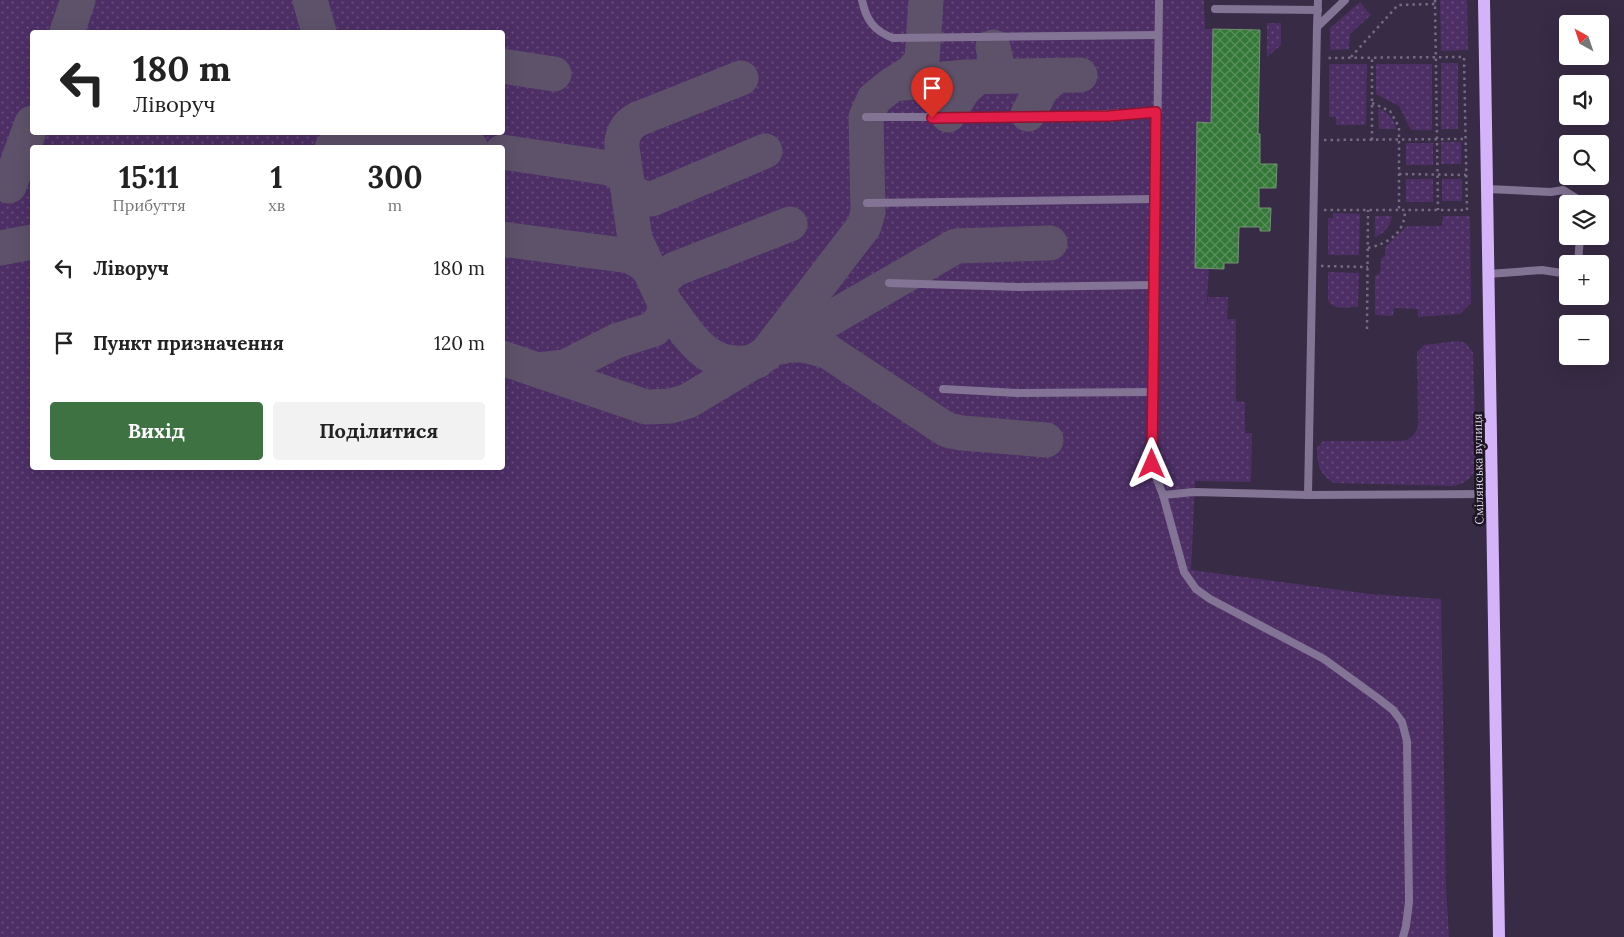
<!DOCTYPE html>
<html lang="uk">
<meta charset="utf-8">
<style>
:root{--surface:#fff;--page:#f2f2f2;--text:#222;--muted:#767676;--accent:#3f7242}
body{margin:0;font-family:Lora,serif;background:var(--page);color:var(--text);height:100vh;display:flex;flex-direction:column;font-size:19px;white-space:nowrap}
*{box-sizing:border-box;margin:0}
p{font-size:16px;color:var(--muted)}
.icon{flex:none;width:28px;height:28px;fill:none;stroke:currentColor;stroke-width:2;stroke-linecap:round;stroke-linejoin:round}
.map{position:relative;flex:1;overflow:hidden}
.sheet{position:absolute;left:30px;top:145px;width:475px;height:325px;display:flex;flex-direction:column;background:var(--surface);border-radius:5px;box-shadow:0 5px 20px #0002}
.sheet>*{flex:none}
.hud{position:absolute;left:30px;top:30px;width:475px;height:105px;border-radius:5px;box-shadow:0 5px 20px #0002;background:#fff;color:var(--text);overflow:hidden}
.needle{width:32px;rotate:320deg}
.buttons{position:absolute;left:1559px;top:15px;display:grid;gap:10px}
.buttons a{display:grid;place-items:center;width:50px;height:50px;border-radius:5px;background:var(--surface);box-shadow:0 5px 20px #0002;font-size:25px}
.pin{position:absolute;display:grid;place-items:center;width:42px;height:42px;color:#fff;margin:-51px -21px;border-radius:50% 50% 50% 0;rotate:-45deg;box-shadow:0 0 5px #0007}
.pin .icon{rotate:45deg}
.me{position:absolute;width:55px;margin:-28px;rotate:0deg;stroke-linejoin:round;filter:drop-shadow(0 0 4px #0008)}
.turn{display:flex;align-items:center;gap:18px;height:105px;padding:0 20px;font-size:22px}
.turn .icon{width:65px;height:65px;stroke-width:2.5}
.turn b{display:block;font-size:35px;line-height:42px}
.eta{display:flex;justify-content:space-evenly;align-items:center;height:85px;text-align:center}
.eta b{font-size:30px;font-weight:700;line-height:35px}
.button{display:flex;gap:10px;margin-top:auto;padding:10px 20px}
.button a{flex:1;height:58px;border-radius:5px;background:var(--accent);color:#fff;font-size:20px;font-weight:700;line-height:58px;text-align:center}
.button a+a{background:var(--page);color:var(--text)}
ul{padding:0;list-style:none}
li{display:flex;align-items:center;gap:15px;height:75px;padding:0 20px}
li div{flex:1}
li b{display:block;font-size:19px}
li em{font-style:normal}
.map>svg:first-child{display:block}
</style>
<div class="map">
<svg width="1624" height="937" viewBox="0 0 1624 937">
<defs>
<pattern id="grass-dots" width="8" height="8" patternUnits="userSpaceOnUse" patternTransform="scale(1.25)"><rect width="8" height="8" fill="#4d2f66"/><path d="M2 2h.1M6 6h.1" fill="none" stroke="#664c7c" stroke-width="1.8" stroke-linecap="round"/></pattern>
<pattern id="building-cross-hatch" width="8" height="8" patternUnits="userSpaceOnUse" patternTransform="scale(1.25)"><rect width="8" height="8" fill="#347838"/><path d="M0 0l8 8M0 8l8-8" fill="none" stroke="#5a905e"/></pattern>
</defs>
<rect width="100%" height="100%" fill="#382b45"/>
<g fill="url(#grass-dots)" fill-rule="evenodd">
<path d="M0,0h1204l1,29h8l-2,94h-14l-2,144 14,1 -3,45 2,-16h20l-1,22h9v82l9,1v31h7l-1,49 -56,-1 -4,89 179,24 71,5 5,289 3,49h-1449zM32,32h470v100h-470zM32,148h470v320h-470z"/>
<path d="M1440,0h27l1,50 -27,1z"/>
<path d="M1360,2l11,13 -21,19 -1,15 -19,1v-22z"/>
<path d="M1267,23h14v22l-14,12z"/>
<rect x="1441" y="63" width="17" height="66"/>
<path d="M1329,64h38l-1,61h-30v-8h-7z"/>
<path d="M1376,64h56v66h-21l-12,-24 -23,-12z"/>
<path d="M1378,109c10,2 16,11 18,20h-17z"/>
<rect x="1441" y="142" width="20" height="22"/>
<rect x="1406" y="143" width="27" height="22"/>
<rect x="1406" y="179" width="27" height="23"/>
<rect x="1442" y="179" width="20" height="22"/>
<path d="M1333,213l27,1 -1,41h-31v-37h5z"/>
<path d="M1375,216h17c-1,9 -8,18 -17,21z"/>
<path d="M1443,216h27l1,87 -11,11 -42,3v-8l-24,-1 -1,8 -18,-1v-39l5,-3 1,-14 4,-4v-8l22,-21h35z"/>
<path d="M1328,272l31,1 -1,34c-10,0 -25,4 -30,-7z"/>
<path d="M1458,341l8,2 7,10 3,113c-3,12 -10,16 -21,20l-121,-3c-16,-10 -16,-18 -17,-35l6,-7h78c9,-1 13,-5 17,-14l-1,-75 7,-7z"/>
</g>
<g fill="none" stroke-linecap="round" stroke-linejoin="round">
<g stroke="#5e526a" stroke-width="35">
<path d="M310,0l9,32"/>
<path d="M67,32l11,-32"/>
<path d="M993,47l4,19 8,10"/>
<path d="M502,66l52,8"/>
<path d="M893,84l19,-12 10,-12 4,-60"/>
<path d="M1028,114l14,-26 15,-13"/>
<path d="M948,115l15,-25 14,-13"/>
<path d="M332,148l14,-12 19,-3 106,15"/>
<path d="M502,152l107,16 12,5 6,9"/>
<path d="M9,186l23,-63"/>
<path d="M628,188l12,9 12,2 113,-48"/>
<path d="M502,239l128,17 13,7 7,8 -15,-32 -13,-91c-1,-12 4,-23 16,-29l103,-41"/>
<path d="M0,248l32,-6"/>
<path d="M660,289l2,-9 13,-11 115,-45"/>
<path d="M668,307c25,34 41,65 89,54"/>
<path d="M784,345h21l22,6 120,79 15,3 84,7"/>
<path d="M781,347l175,-101 94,-3"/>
<path d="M502,358l144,49 25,-1 17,-5 78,-47 98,-128 4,-14 -2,-95 8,-18 19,-15 73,-7 114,-2"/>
<path d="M539,370l26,-3 51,-26 38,-12 14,-19 -18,-39"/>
</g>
</g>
<path fill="url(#building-cross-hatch)" stroke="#769075" d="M1213,29l47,1 -2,104h2v30h17l-1,24h-17v20h12l-1,23h-10v-4h-21l-1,36h-14v6l-29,-1 2,-146 14,1z"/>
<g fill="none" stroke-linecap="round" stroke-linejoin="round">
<g stroke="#766b82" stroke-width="2.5" stroke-dasharray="2.5 4" stroke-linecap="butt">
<path d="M1435,0l3,210"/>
<path d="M1351,57l47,-52 37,-1"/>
<path d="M1372,103l18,8 9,16v83"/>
<path d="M1324,140l141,-1"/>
<path d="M1372,140v-83"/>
<path d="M1399,174l67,1"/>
<path d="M1324,210h143l-3,-153 -138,1"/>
<path d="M1368,248c21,-5 37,-15 37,-38"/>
<path d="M1321,266l47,1"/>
<path d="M1367,329l1,-119"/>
</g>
<g stroke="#837394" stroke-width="8">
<path d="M862,0c4,20 12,31 31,38l265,-3"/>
<path d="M1159,0l-6,469 10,26 21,77 12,17 14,10 114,60 55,40 14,11 9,12 5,19 2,161 -3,24 -3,11"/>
<path d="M1345,0l-28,27 -9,468 184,-1"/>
<path d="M1215,9l103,1"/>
<path d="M1317,27l1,-27"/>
<path d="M866,117h163l127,-5"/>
<path d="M1487,189l64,3 12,-2 16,10v4"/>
<path d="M867,203l288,-4"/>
<path d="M1578,264l2,-28"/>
<path d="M1488,274l54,-4 26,4"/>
<path d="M889,283l131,4 134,-2"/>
<path d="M943,389l74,4 136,-1"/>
<path d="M1163,495l31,-3 114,3"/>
</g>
<path stroke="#d5b3f8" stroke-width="12" d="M1484,0l15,937"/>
</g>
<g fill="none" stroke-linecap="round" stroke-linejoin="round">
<defs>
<path id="route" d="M932,118l177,-2 47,-4 -4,352"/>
</defs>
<use href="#route" stroke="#92132f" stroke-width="12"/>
<use href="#route" stroke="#e11d48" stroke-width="9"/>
</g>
<g text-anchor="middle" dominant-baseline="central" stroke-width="5" stroke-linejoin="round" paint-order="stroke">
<g font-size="12" fill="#dcd4e5" stroke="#1c1622">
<text transform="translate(1478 469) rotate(-91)">Смілянська вулиця</text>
</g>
</g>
</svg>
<div class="buttons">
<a><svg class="needle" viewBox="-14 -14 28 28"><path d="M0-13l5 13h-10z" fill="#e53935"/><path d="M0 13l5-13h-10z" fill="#767676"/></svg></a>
<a><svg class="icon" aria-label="sound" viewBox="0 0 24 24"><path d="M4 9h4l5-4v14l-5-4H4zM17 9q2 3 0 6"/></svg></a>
<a><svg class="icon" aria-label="search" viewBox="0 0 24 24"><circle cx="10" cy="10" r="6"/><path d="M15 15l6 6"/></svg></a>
<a><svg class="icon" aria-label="layers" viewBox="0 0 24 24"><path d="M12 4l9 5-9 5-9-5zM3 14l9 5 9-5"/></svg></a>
<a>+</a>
<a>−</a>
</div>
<div class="pin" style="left:932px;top:118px;background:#d93025"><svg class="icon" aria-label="arrive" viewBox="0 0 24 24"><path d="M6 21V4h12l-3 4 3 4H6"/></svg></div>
<svg class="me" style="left:1152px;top:464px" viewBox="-20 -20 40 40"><path d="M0-17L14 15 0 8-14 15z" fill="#e11d48" stroke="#fff" stroke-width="4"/></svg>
<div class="hud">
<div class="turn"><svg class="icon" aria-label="left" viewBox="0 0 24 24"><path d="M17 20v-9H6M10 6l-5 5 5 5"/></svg><div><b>180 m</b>Ліворуч</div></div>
</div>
<section class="sheet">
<div class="eta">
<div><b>15:11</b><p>Прибуття</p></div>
<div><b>1</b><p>хв</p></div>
<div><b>300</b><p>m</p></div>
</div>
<ul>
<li><svg class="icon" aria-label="left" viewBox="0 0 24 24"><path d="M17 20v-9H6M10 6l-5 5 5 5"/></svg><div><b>Ліворуч</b></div><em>180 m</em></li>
<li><svg class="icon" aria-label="arrive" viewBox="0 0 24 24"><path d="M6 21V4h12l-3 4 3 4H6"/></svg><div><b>Пункт призначення</b></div><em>120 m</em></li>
</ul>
<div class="button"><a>Вихід</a><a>Поділитися</a></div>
</section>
</div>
